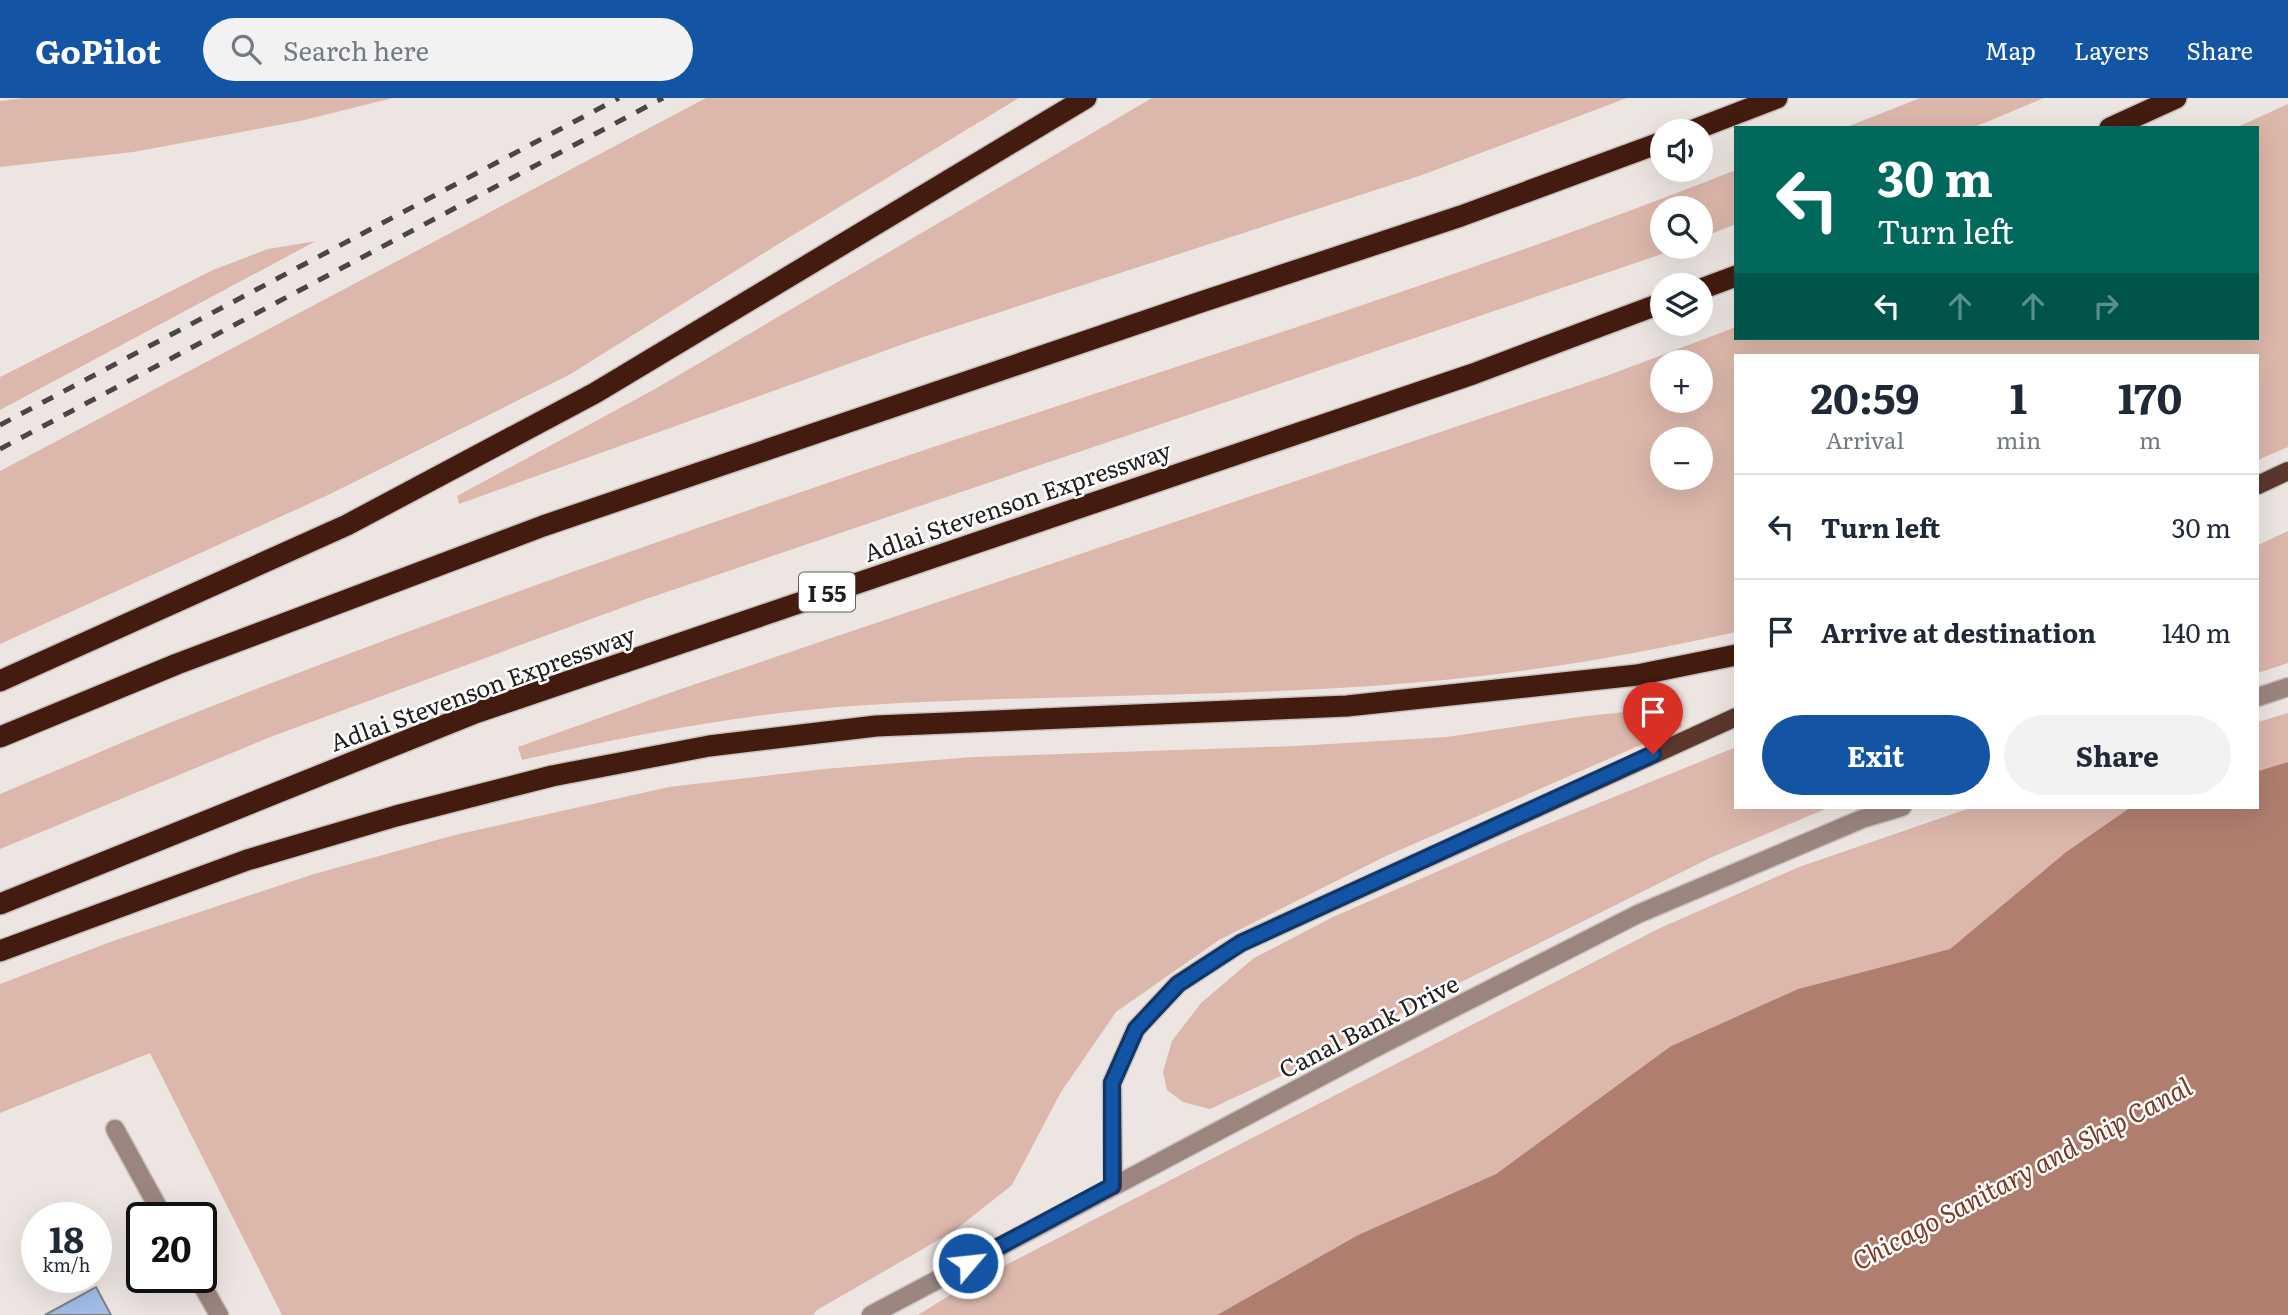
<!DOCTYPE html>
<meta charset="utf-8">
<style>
:root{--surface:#fff;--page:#f2f2f3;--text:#1f2937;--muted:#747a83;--line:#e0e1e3;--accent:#1454a4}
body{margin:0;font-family:Literata,serif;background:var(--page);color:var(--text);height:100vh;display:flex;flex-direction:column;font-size:26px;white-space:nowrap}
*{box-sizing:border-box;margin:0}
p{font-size:23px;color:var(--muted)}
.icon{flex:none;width:38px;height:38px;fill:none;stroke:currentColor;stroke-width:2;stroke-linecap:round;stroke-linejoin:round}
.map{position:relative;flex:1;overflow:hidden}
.details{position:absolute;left:1734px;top:256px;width:525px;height:455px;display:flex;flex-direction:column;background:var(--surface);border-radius:0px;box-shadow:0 7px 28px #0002}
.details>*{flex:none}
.hud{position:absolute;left:1734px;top:28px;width:525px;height:214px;border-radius:0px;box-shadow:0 7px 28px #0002;background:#00695c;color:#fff;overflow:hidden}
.controls{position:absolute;left:1650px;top:21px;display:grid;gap:14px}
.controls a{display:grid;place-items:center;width:63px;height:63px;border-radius:50%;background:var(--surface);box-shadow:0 7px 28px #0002;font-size:35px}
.speed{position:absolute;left:21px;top:1104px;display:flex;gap:14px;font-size:35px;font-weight:700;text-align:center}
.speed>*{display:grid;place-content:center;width:91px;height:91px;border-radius:50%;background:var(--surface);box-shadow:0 7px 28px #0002;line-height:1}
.speed small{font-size:18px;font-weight:400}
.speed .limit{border:4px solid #111;border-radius:10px;background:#fff;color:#111}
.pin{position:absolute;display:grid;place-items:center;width:60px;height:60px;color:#fff;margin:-72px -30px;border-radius:50% 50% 50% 0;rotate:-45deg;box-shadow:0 0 7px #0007}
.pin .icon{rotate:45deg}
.me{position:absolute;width:77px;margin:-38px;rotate:62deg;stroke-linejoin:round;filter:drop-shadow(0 0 5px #0008)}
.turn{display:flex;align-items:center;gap:24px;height:147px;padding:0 28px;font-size:32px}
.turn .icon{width:91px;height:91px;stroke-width:2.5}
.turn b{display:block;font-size:49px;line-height:60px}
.lanes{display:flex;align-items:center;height:66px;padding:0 28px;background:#0003;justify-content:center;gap:35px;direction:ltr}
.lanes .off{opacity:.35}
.eta{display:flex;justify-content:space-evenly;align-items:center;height:119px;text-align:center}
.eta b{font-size:42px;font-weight:700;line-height:49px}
.button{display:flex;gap:14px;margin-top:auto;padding:14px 28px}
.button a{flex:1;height:80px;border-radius:42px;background:var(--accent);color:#fff;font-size:28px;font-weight:700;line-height:80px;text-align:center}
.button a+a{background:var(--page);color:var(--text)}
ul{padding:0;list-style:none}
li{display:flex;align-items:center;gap:21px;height:105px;padding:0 28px;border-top:2px solid var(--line)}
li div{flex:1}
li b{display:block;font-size:26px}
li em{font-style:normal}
header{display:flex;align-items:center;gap:42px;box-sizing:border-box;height:98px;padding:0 35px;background:var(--accent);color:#fff}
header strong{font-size:33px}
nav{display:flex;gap:38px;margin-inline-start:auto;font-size:24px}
.search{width:490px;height:63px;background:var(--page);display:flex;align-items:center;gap:18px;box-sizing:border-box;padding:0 24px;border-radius:38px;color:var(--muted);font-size:26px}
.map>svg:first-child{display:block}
</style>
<header>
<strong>GoPilot</strong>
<div class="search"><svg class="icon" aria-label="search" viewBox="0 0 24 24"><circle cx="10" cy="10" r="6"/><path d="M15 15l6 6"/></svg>Search here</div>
<nav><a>Map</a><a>Layers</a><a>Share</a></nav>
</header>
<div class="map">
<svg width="2288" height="1217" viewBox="0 0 2288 1217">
<rect width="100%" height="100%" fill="#ede5e2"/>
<g fill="#dcb7ab" fill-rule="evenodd">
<path d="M25,0h368l-93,23 -167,31 -133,15v-66z"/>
<path d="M706,0h313l-239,145 -211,132 -243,121 -326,148v-173z"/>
<path d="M1152,0h475l-205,77 -499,162 -464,167 -2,-8 198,-107z"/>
<path d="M1920,0h124l-72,30h-128z"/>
<path d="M2288,6v343l-30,13v-105h-522v277c-120,27 -242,46 -364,54 -168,11 -336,9 -504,19 -117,7 -232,29 -346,55l-4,-13 160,-57 931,-315 127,-48v11h522v-210h-23zM1662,264h39v39h-39zM1662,341h39v39h-39z"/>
<path d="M1736,72v54l-35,14v-30h-39v39h18l-15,6 -1022,347 -370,136 -273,113v-55c66,-27 131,-56 197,-82 224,-88 452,-168 680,-246 287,-97 577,-185 859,-296z"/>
<path d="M316,143l-316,169v-33l10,-5 203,-102 55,-21z"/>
<path d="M2288,433v132l-30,10v-128z"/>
<path d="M1677,609l5,20 -296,129 -167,84 -103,72 -55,80 -49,93 -58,46 -137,79 -4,5h-531l-132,-262 -150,60v-129l113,-43 201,-67 141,-39 214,-48 155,-18 149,-12 323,-11 151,-9 139,-21z"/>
<path d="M2288,615v49l-30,9v-49z"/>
<path d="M1736,649v60h94l-118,50 -271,135 -137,73 -94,44 -27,-7 -16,-12 -4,-18 9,-31 29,-38 53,-45 79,-41 188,-82z"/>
<path d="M1973,709h158l-65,45 -116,97 -152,40 -127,57 -175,128 -138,61 -141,80h-299l45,-28 695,-358 141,-62z"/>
</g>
<path fill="#af7e6f" d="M2288,664v553h-1071l141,-80 138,-61 175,-128 127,-57 152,-40 116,-97 65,-45h127v-36z"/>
<path fill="#a2bee7" stroke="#7d8287" stroke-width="2" d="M96,1189l15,28h-66z"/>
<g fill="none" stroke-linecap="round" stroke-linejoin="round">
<defs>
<g id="minor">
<path d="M2258,599l30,-10"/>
<path d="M115,1031l49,89"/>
<path d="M198,1180l21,37"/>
<path d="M871,1217l500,-265 267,-136 224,-95 40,-12"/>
</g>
<g id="major">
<path d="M2258,387l30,-14"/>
<path d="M1113,1088l-1,-103 24,-54 42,-45 63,-41 495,-226"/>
</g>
<g id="highway">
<path d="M2110,30l66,-30"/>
<path d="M1691,33l86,-33"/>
<path d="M1701,191l35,-13"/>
<path d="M0,583l347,-156 248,-132 491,-295"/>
<path d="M0,639l177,-73 366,-138 655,-223 263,-87 201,-74"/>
<path d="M0,806l475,-191 998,-339 189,-71"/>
<path d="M0,853l247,-91 149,-44 156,-40 157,-30 167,-20 471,-20 290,-31 99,-20"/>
</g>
</defs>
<use href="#minor" stroke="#c8c1be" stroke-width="21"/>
<use href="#major" stroke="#c8c1be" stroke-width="21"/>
<use href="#highway" stroke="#c8c1be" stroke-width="24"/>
<use href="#minor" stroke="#9c857f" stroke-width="18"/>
<use href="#major" stroke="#5b372c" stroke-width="18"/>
<use href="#highway" stroke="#441c0f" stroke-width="21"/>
<g stroke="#4a4645" stroke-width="5" stroke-dasharray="12 12" stroke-linecap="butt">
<path d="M0,327l619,-327"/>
<path d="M0,351l663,-351"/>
</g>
</g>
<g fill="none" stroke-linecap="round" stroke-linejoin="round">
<defs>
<path id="route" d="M968,1165l144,-77v-103l24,-54 42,-45 63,-41 412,-189"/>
</defs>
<use href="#route" stroke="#0d376b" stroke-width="18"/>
<use href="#route" stroke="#1454a4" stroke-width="12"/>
</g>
<g text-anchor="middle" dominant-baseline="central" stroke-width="5" stroke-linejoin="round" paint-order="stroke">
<rect fill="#fff" stroke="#636160" stroke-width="2" x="799" y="474.5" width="56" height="39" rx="5"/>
<g font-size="23" font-weight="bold" fill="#201d1c">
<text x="827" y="494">I 55</text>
</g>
<g font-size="24" fill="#201d1c" stroke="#fff">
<text transform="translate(1017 402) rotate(-19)">Adlai Stevenson Expressway</text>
<text transform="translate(482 589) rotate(-20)">Adlai Stevenson Expressway</text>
<text transform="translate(1368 927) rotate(-27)">Canal Bank Drive</text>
</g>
<g font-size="26" font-style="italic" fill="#7a3925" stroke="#fff">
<text transform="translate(2021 1074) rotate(-28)">Chicago Sanitary and Ship Canal</text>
</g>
</g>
</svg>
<div class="controls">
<a><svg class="icon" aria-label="sound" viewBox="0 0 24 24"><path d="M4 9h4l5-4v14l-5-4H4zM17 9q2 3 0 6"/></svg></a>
<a><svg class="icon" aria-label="search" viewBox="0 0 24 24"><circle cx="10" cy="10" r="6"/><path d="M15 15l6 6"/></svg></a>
<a><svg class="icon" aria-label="layers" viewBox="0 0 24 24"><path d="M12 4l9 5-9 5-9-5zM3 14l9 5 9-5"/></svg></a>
<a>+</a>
<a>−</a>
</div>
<div class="speed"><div>18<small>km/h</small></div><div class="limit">20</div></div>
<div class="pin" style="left:1653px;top:656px;background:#d93025"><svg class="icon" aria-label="arrive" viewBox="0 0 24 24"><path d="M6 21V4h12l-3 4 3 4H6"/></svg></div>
<svg class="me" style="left:968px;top:1165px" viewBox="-20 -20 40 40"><circle r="17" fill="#1454a4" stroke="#fff" stroke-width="3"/><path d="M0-11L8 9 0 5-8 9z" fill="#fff"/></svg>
<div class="hud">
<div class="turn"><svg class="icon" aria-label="left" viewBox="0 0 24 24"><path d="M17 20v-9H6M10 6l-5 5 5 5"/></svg><div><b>30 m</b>Turn left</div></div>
<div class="lanes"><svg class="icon" aria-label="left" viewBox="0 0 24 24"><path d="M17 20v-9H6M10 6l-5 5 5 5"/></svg><svg class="icon off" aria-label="ahead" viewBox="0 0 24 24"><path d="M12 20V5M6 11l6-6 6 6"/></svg><svg class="icon off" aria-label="ahead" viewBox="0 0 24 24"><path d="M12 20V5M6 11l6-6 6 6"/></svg><svg class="icon off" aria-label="right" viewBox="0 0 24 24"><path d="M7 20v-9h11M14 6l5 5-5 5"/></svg></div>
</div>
<section class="details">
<div class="eta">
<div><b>20:59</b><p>Arrival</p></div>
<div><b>1</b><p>min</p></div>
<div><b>170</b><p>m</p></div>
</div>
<ul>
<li><svg class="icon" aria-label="left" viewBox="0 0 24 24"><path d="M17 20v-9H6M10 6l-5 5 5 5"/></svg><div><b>Turn left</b></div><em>30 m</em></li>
<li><svg class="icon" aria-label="arrive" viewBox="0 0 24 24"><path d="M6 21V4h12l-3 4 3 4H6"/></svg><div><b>Arrive at destination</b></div><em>140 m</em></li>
</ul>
<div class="button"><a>Exit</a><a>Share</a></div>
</section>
</div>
